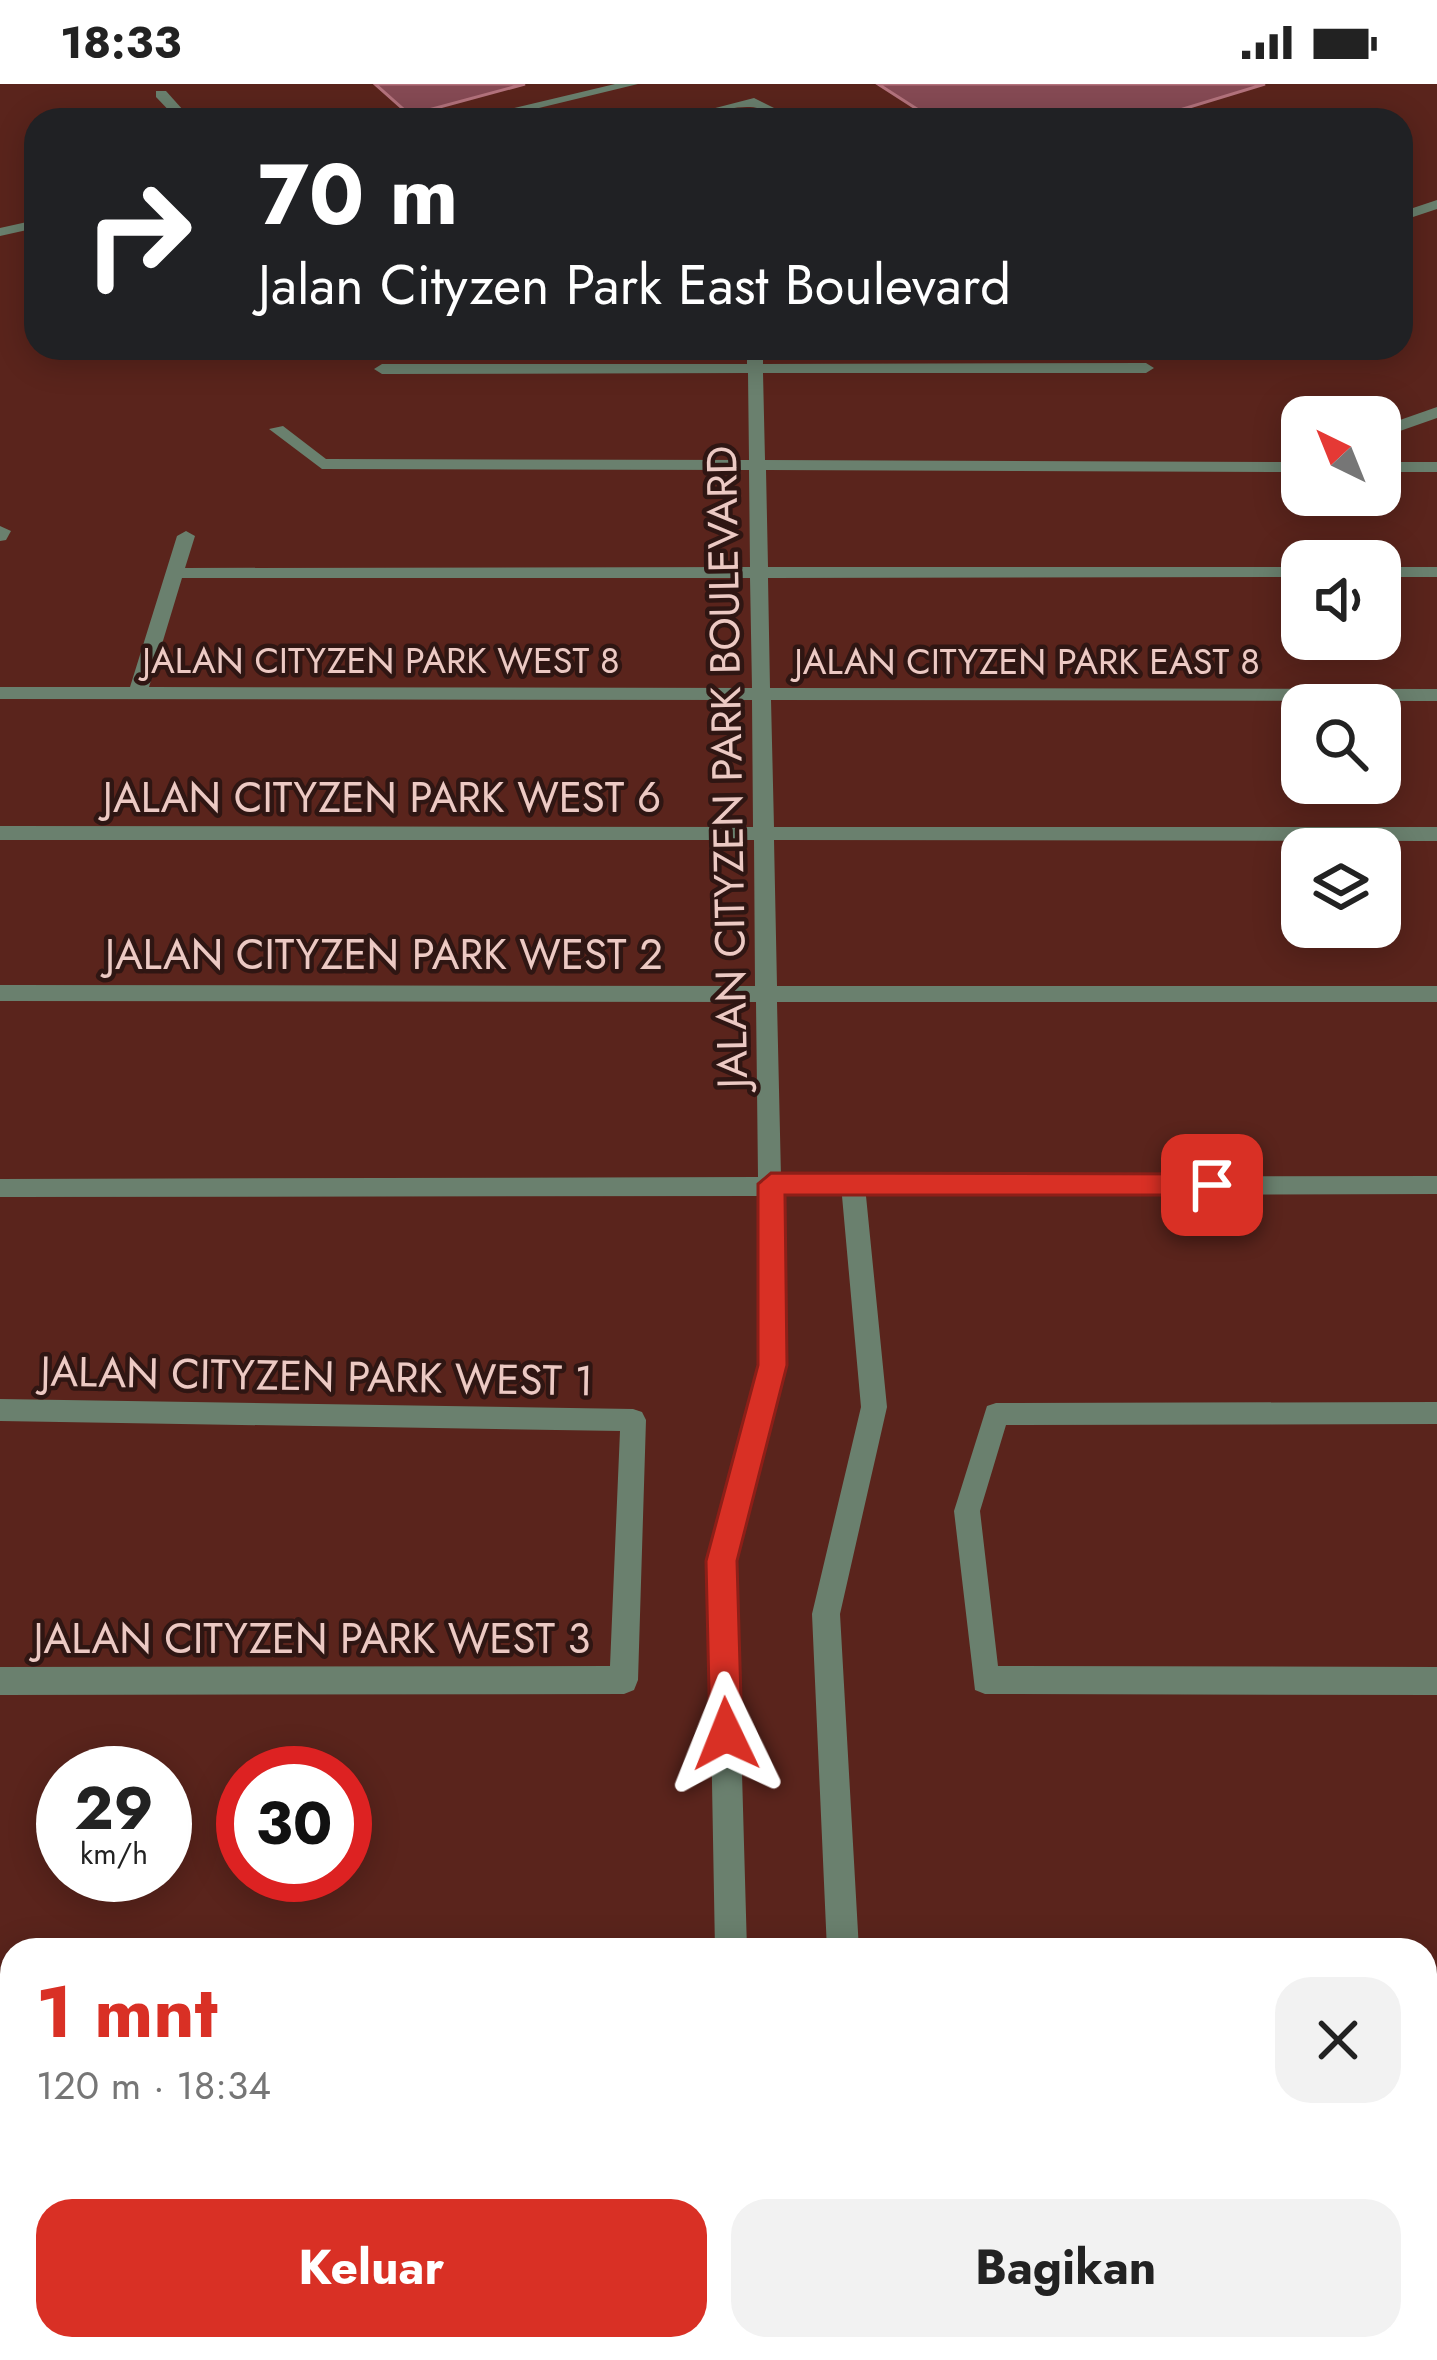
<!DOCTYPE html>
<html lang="id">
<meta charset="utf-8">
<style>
:root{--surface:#fff;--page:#f2f2f2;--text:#222;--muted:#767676;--accent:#d93025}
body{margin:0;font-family:Jost,sans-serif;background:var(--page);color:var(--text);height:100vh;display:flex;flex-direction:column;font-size:45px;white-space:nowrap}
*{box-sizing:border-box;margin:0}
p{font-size:39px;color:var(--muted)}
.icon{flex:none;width:66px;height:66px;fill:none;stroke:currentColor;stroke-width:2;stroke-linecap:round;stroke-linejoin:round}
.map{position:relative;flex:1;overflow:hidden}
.details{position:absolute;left:0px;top:1854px;width:1437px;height:423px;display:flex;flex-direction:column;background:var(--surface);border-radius:36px 36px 0 0;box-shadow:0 6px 30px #0003}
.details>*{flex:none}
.guide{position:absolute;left:24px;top:24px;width:1389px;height:252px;border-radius:36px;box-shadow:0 6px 30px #0003;background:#202124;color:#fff;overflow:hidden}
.needle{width:78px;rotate:317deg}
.controls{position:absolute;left:1281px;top:312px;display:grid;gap:24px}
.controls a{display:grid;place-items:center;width:120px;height:120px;border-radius:24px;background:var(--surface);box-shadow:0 6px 30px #0003;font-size:60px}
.speed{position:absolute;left:36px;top:1662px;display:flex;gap:24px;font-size:60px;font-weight:700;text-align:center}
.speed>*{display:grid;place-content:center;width:156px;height:156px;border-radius:50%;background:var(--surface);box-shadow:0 6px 30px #0003;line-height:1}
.speed small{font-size:30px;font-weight:400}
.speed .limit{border:18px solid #d22;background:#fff;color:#111}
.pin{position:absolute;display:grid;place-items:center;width:102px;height:102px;color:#fff;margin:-51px;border-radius:24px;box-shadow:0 6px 18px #0006}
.me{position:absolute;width:132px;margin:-66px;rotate:358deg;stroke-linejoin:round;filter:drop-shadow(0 0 9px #0008)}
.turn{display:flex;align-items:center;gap:42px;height:252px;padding:0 36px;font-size:54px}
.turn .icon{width:156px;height:156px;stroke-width:2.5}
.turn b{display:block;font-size:84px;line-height:102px}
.round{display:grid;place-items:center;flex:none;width:126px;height:126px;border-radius:36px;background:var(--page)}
.headline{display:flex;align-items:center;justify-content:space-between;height:204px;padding:0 36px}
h1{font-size:72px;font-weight:700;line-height:90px;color:var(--accent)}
.button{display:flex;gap:24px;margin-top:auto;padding:24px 36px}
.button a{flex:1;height:138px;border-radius:36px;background:var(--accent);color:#fff;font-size:48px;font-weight:700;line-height:138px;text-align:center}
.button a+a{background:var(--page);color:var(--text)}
.status{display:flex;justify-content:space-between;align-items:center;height:84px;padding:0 60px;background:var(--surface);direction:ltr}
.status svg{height:33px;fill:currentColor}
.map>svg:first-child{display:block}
</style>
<div class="status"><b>18:33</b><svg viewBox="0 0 49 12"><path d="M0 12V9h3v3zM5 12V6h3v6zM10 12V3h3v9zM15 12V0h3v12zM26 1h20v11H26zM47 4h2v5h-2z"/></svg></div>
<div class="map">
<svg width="1437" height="2276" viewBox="0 0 1437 2276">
<rect width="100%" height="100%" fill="#5a241c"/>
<g fill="#864a54" stroke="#b4737d" stroke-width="3">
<path d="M375,0h150l-115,31z"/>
<path d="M878,0h387l-118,36h-213z"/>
</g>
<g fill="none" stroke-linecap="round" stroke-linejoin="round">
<g fill="#6a806e" fill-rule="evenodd">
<path d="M1437,116v9l-36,12v-9z"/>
<rect x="1425" y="1978" width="12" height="32"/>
</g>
<g fill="#6a806e" fill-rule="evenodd">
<path d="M615,0h23l-149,36h-25z"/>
<path d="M156,7h10l26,29h-14l-22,-23z"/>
<path d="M754,14l44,22c-20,0 -33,-13 -48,-13 -27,-1 -53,13 -81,13z"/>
<path d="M36,136v8l-36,8v-8z"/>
<path d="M747,264h16v16l383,-1 8,5 -8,5h-383l2,87 537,2v10l-536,-2 2,97h534v10l-534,1 2,110 667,1v12l-666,-1 3,127h663v14l-663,-1 3,146h660v16h-660l4,175 656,-1v18l-571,2 21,211 -47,207 19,336h-32l-15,-336 49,-207 -19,-211h-60l4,169 -50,196 11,389h-32l-7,-389 52,-196 -2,-169 -758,1v-18l758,-2 -2,-175 -756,-1v-16l755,1 -1,-146h-754v-14l753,1 -1,-127 -752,-1v-12h130l47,-151 9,-5 9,5 -10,32 565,-1 -1,-97 -427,-1 -53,-40 14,-3 43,33 423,1 -1,-87 -366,1 -8,-5 8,-5h365zM182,494h568l2,110 -603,-1z"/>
<path d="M1437,323v11l-57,20v-11z"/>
<rect x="1380" y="378" width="57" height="10"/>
<path d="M0,442l11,5 -5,9 -6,1z"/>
<rect x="1380" y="483" width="57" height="10"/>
<path d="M0,1315l633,10 9,3 4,8 -8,260 -4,10 -10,4 -624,1v-28l610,-1 10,-235 -620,-10z"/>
<path d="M1437,1318v22l-431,1 -26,86 18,155 439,1v28l-452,-1 -10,-4 -21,-179 33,-105 9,-3z"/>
<rect x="1425" y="2149" width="12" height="34"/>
<rect x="0" y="2150" width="12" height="34"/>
<path d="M73,2265h34l-1,11h-36z"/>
</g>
</g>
<path fill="#d93025" stroke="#8d1f18" stroke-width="3" d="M771,1089l441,1 14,11 -14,10h-427l2,170 -50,196 5,173 -4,11 -12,5 -12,-5 -4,-11 -4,-173 52,-196v-181z"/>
<g text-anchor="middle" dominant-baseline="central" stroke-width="9" stroke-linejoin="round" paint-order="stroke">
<g font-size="36" fill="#ecc9c3" stroke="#2f1613">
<text x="381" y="576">JALAN CITYZEN PARK WEST 8</text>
<text x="1027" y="577">JALAN CITYZEN PARK EAST 8</text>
</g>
<g font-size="42" fill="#ecc9c3" stroke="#2f1613">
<text transform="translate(727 683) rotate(-91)">JALAN CITYZEN PARK BOULEVARD</text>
<text x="382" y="713">JALAN CITYZEN PARK WEST 6</text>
<text x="384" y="870">JALAN CITYZEN PARK WEST 2</text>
<text transform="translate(317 1292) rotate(1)">JALAN CITYZEN PARK WEST 1</text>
<text x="312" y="1554">JALAN CITYZEN PARK WEST 3</text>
</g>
</g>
</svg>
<div class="controls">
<a><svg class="needle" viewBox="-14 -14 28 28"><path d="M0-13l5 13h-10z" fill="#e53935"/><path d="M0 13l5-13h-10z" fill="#767676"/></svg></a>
<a><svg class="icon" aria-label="sound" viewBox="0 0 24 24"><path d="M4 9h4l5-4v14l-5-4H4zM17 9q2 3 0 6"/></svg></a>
<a><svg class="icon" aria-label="search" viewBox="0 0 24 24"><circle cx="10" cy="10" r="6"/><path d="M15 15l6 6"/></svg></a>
<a><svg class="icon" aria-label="layers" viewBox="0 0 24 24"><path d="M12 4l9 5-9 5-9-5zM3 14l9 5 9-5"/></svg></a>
</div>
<div class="speed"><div>29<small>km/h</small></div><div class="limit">30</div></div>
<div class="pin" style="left:1212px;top:1101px;background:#d93025"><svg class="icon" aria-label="arrive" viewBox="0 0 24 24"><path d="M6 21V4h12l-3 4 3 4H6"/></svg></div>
<svg class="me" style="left:726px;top:1650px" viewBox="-20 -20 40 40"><path d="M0-17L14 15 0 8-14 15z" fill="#d93025" stroke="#fff" stroke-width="4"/></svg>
<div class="guide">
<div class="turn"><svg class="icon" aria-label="right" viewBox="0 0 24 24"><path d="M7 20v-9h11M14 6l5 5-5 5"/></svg><div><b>70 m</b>Jalan Cityzen Park East Boulevard</div></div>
</div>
<section class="details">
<div class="headline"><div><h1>1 mnt</h1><p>120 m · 18:34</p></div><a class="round"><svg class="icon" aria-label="close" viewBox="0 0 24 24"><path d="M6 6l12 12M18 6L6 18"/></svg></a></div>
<div class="button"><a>Keluar</a><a>Bagikan</a></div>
</section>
</div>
